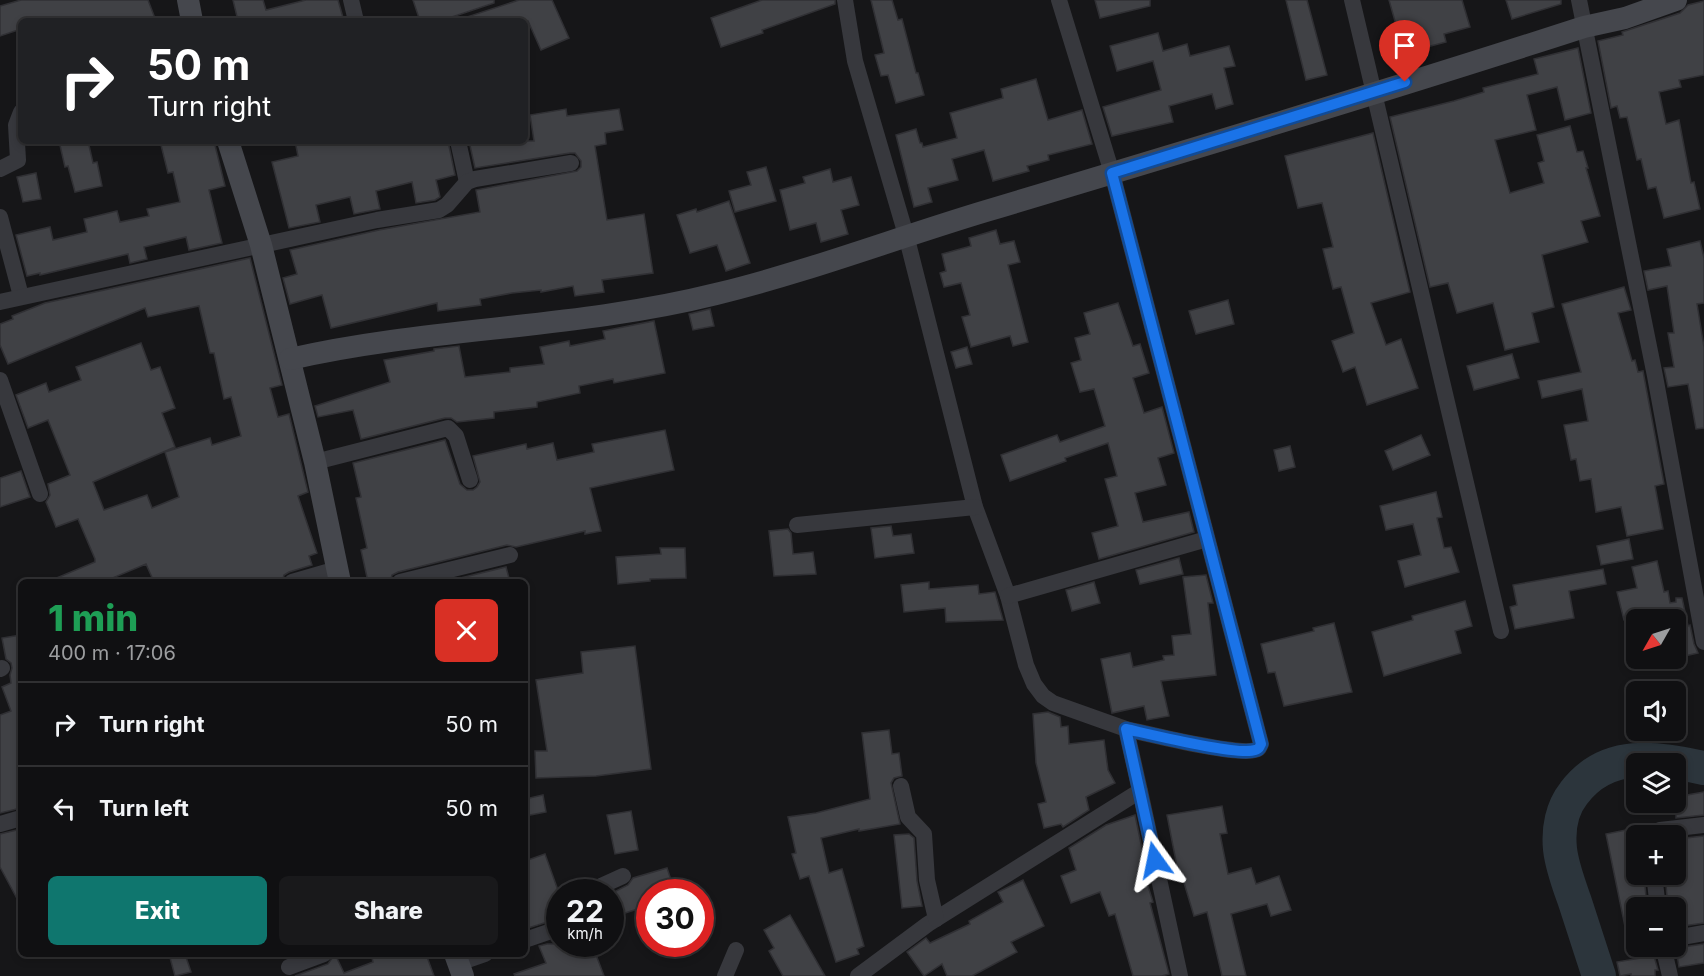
<!DOCTYPE html>
<meta charset="utf-8">
<style>
:root{--surface:#101012;--page:#19191b;--text:#f1f3f6;--muted:#9c9d9f;--line:#303032;--accent:#0f766e}
body{margin:0;font-family:Inter,sans-serif;background:var(--page);color:var(--text);height:100vh;display:flex;flex-direction:column;font-size:22px;white-space:nowrap}
*{box-sizing:border-box;margin:0}
p{font-size:20px;color:var(--muted)}
.icon{flex:none;width:33px;height:33px;fill:none;stroke:currentColor;stroke-width:2;stroke-linecap:round;stroke-linejoin:round}
.map{position:relative;flex:1;overflow:hidden}
.details{position:absolute;left:18px;top:579px;width:510px;height:378px;display:flex;flex-direction:column;background:var(--surface);border-radius:9px;box-shadow:0 3px 9px #0003,0 0 0 2px var(--line)}
.details>*{flex:none}
.top-card{position:absolute;left:18px;top:18px;width:510px;height:126px;border-radius:9px;box-shadow:0 3px 9px #0003,0 0 0 2px var(--line);background:#202124;color:#fff;overflow:hidden}
.needle{width:39px;rotate:231deg}
.controls{position:absolute;left:1626px;top:609px;display:grid;gap:12px}
.controls a{display:grid;place-items:center;width:60px;height:60px;border-radius:9px;background:var(--surface);box-shadow:0 3px 9px #0003,0 0 0 2px var(--line);font-size:30px}
.speed{position:absolute;left:546px;top:879px;display:flex;gap:12px;font-size:30px;font-weight:700;text-align:center}
.speed>*{display:grid;place-content:center;width:78px;height:78px;border-radius:50%;background:var(--surface);box-shadow:0 3px 9px #0003,0 0 0 2px var(--line);line-height:1}
.speed small{font-size:15px;font-weight:400}
.speed .limit{border:9px solid #d22;background:#fff;color:#111}
.pin{position:absolute;display:grid;place-items:center;width:51px;height:51px;color:#fff;margin:-62px -26px;border-radius:50% 50% 50% 0;rotate:-45deg;box-shadow:0 0 6px #0007}
.pin .icon{rotate:45deg}
.me{position:absolute;width:66px;margin:-33px;rotate:348deg;stroke-linejoin:round;filter:drop-shadow(0 0 4px #0008)}
.turn{display:flex;align-items:center;gap:21px;height:126px;padding:0 30px;font-size:27px}
.turn .icon{width:78px;height:78px;stroke-width:2.5}
.turn b{display:block;font-size:42px;line-height:51px}
.round{display:grid;place-items:center;flex:none;width:63px;height:63px;border-radius:9px;background:var(--page)}
.head{display:flex;align-items:center;justify-content:space-between;height:102px;padding:0 30px}
h1{font-size:36px;font-weight:800;line-height:45px;color:#1e9e55}
.cta{display:flex;gap:12px;margin-top:auto;padding:12px 30px}
.cta a{flex:1;height:69px;border-radius:9px;background:var(--accent);color:#fff;font-size:24px;font-weight:800;line-height:69px;text-align:center}
.cta a+a{background:var(--page);color:var(--text)}
ul{padding:0;list-style:none}
li{display:flex;align-items:center;gap:18px;height:84px;padding:0 30px;border-top:2px solid var(--line)}
li div{flex:1}
li b{display:block;font-size:22px}
li em{font-style:normal}
.map>svg:first-child{display:block}
</style>
<div class="map">
<svg width="1704" height="976" viewBox="0 0 1704 976">
<rect width="100%" height="100%" fill="#161618"/>
<g fill="none" stroke-linecap="round" stroke-linejoin="round">
<path stroke="#2c353c" stroke-width="34" d="M1599,976c-8,-25 -16,-49 -24,-74 -6,-17 -13,-35 -15,-53 -2,-20 2,-41 14,-56 33,-44 83,-35 130,-25"/>
</g>
<g fill="#404145" stroke="#303034" stroke-width="1.5">
<path d="M21,0h127l8,21h-135v8l-21,7v-30z"/>
<path d="M233,0h30l3,10 40,-10h32l6,21h-106z"/>
<path d="M413,0h81v3l-54,18h-20z"/>
<path d="M519,0h33l17,38 -28,12 -13,-29h-64v-3z"/>
<path d="M762,0h73v4l-73,26 1,3 -42,14 -10,-29z"/>
<path d="M871,0h21l6,20 4,-1 14,54h2l6,22 -28,8 -8,-28 -7,1 -6,-21 9,-2z"/>
<path d="M1095,0h55v6l-50,12z"/>
<path d="M1286,0h21l20,75 -21,5z"/>
<path d="M1389,0h73l8,27 -26,7 2,8 -42,11z"/>
<path d="M1506,0h55v4l-49,15z"/>
<path d="M1704,1v74l-25,5 2,7 -22,5 7,32 13,-4 12,63 3,-1 6,27 -36,9 -8,-31 -8,2 -7,-30 -4,1 -10,-43 -7,1 -3,-12 -6,2 -13,-67 25,-6 -1,-3 58,-19 8,-8z"/>
<path d="M1158,33l5,18 24,-7 3,12 39,-10 6,20 -11,2 9,36 -17,5 -4,-15 -43,12 4,16 -61,14 -9,-29 58,-17 -8,-29 -36,10 -7,-25z"/>
<path d="M1578,48l13,65 -26,7 -8,-33 -30,8 9,35 -41,10 15,53 34,-10 -6,-20 6,-2 -7,-26 33,-9 7,26 6,-1 5,17h-2l14,48 -19,5 7,21 -46,13 12,52 -22,6 7,29 -34,8 -12,-47 -36,10 -9,-30 -18,4 -40,-170 64,-16 30,-9 -1,-4 55,-14 -4,-15z"/>
<path d="M1036,79l12,41 34,-10 10,34 -44,11 1,5 -22,6 2,5 -36,10 -9,-31 -32,9 6,21 -30,8 4,14 -18,5 -18,-72 20,-6 4,14h2l1,4 34,-9 -7,-25 53,-15 -2,-9z"/>
<path d="M566,109l1,7 52,-7 4,21 -18,3 1,11 -11,2 12,74 37,-6 9,59 -51,7 2,12 -29,4 -2,-10 -32,6v-2l-29,3 -32,6 1,6 -43,6 -1,-8 -106,25 -9,-33 -32,9 -7,-26 14,-4 -7,-24 89,-20 101,-18 -4,-22 101,-19 4,-4v-6l-6,-8h-5l-95,15 -6,-27h65l-4,-26z"/>
<path d="M1373,133l37,159 -39,11 15,42 15,-6 17,49 -51,17 -12,-38 -12,5 -11,-31 22,-8 -13,-46 -8,2 -10,-40 10,-2 -11,-44 -24,5 -13,-52z"/>
<path d="M59,141h29l5,22 4,-1 5,24 -27,6 -7,-26 -3,1z"/>
<path d="M160,141h54l11,45 -16,4 13,53 -33,7 -3,-13 -42,10 3,12 -17,4 -2,-9 -88,21v-2l-13,3 -11,-41 34,-8 3,13 34,-8 -3,-13 33,-8 3,11 29,-6 -2,-7 33,-7 -7,-30 -5,1z"/>
<path d="M295,141h153l7,34 -19,5 4,17 -5,3 -19,3 -4,-21 -36,9 4,18 -26,5 -4,-17 -34,8 4,17 -31,6 -17,-66 26,-6z"/>
<path d="M766,167l10,34 -41,11 -6,-21 22,-6 -4,-13z"/>
<path d="M830,169l3,13 18,-5 8,28 -18,5 7,24 -27,8 -5,-19 -26,7 -10,-40 25,-7 -2,-6z"/>
<path d="M36,173l5,26 -18,3 -6,-25z"/>
<path d="M729,201l21,62 -24,8 -9,-26 -27,8 -13,-38 19,-6 1,3z"/>
<path d="M996,230l4,14 14,-3 6,21 -12,3 20,77 -15,4 -3,-10 -39,11 -9,-30 8,-2 -9,-32 -17,4 -4,-14 6,-2 -4,-17 29,-8 -2,-8z"/>
<path d="M1700,241l4,17v45l-7,1 7,43v81l-8,1 -8,-45 -20,3 -4,-19 10,-1 -6,-34h6l-7,-47 -19,4 -4,-19 27,-5 -4,-17z"/>
<path d="M250,258l32,127 -12,3 8,29 11,-3 19,78 -10,4 19,57 -8,3 3,9 -23,7 -5,3 -2,7h-128l-8,-18 -36,15 2,3h-65l48,-20v-3l-17,-40 -22,8 -10,-25 4,-7 -2,-11 22,-9 -22,-55 -20,8 -12,-33 30,-12 3,9 32,-12 -5,-13 65,-24 10,27 9,-3 15,41 -13,5 13,34 -82,35 11,28 43,-15 5,13 27,-11 -14,-45 45,-14 2,7 29,-9 -10,-39 -7,2 -10,-46h-4l-11,-47 -51,11 -3,-9 -137,56 -8,-19v-21l13,-5 -1,-3 33,-13z"/>
<path d="M1624,287l7,23 -13,3 14,48 3,-1 3,12 5,-1 21,113 -9,2 8,43 -36,7 -6,-29 -25,5 -5,-33 -11,2 -4,-22 -5,1 -7,-35 24,-4 -6,-32 -40,9 -4,-17 43,-9 -19,-68z"/>
<path d="M1228,300l6,24 -38,10 -7,-23z"/>
<path d="M1118,303l15,43 7,-2 9,29 -16,5 11,35 18,-6 12,46 -16,5 8,27 -31,8 8,29 46,-10 5,20 -95,27 -7,-26 26,-7 -13,-47 12,-3 -9,-33 -43,15 1,3 -56,20 -9,-26 56,-20 3,7 45,-16 -11,-37 -14,3 -9,-29 10,-3 -6,-22 15,-4 -6,-21z"/>
<path d="M710,309l4,17 -21,4 -4,-16z"/>
<path d="M654,321l11,52 -51,10 -1,-4 -34,7 1,7 -43,9v5l-43,5v6l-37,4 -6,-4h-6l-84,21 -8,-29 -35,7 -3,-11 75,-24 -6,-22 50,-9v-2l25,-3 6,31 45,-5v-4l34,-4 -4,-17 29,-6 1,5 35,-7 -2,-8z"/>
<path d="M967,347l5,17 -16,4 -5,-16z"/>
<path d="M1512,354l7,24 -45,12 -7,-24z"/>
<path d="M665,430l9,40 -84,18 11,43 -16,3v-3l-69,16 -9,-2 -109,27 -6,3 -2,7h-22l-7,-32 6,-2 -11,-50 5,-1 -8,-34 92,-23 15,44 7,6h6l4,-3 3,-5 -7,-26 53,-12 1,5 26,-6 4,17 37,-8 -2,-8z"/>
<path d="M1421,435l9,20 -37,15 -8,-19z"/>
<path d="M1290,446l5,21 -16,4 -5,-21z"/>
<path d="M21,471l9,26 -30,10v-29z"/>
<path d="M1436,492l6,25 -5,1 7,30 7,-1 8,25 -54,15 -7,-26 23,-6 -8,-31 -27,6 -6,-24z"/>
<path d="M891,526l2,10 18,-2 3,19 -39,5 -4,-30z"/>
<path d="M788,529l3,4 2,21 20,-2 3,22 -42,2 -5,-45z"/>
<path d="M1629,539l4,20 -32,6 -4,-19z"/>
<path d="M660,548h25l1,30 -36,1v2l-32,3 -2,-27 45,-3z"/>
<path d="M1179,558l4,16 -43,10 -4,-14z"/>
<path d="M1657,561l7,31 4,-1 2,12 6,-1v-4h6l6,28 2,-1 4,19 4,9 -22,5v-38h-52l-7,-28 20,-4 -5,-21z"/>
<path d="M506,567l4,15h-66z"/>
<path d="M1603,569l3,15 -37,7 5,27 -59,11 -5,-22 7,-2 -4,-20z"/>
<path d="M1206,575l7,28h-5l8,72 -55,6 8,35 -22,4 -3,-14 -32,7 -11,-54 29,-6 3,14 31,-7 -1,-4 11,-1 -2,-19 19,-2 -8,-57z"/>
<path d="M929,582v7l49,-4 1,9 16,-2 8,28 -57,2 -1,-14 -41,4 -3,-27z"/>
<path d="M1094,582l6,21 -28,8 -6,-21z"/>
<path d="M1465,601l7,25 -17,5 6,22 -77,23 -12,-44 41,-12 -1,-4z"/>
<path d="M1334,623l18,69 -68,14 -9,-34 -7,1 -7,-29 53,-13 -1,-3z"/>
<path d="M21,635v173l-21,5v-98l11,-4 -9,-24 9,-4 -1,-8 2,-7 -1,-5 -5,-4 -4,-21z"/>
<path d="M635,646l16,123 -55,7 -60,2 -1,-27h12l-11,-71 47,-7 -2,-21z"/>
<path d="M1048,712l12,5 1,10 7,-1 1,18 35,-4 4,30 7,13 -29,14 3,13 -26,17 -2,-3 -17,4 -6,-24 8,-2 -10,-39 -3,-49z"/>
<path d="M889,730l3,24 7,-1 3,23 -8,2 -3,5 9,41 -41,7v-2l-38,9 8,35 13,-4 22,77 -7,3 2,5 -23,8 -27,-86 -9,3 -8,-25 4,-1 -8,-36 28,-4 54,-14 -8,-66z"/>
<path d="M1704,792v23l-28,3v-21z"/>
<path d="M543,795l3,17 -21,4v-17z"/>
<path d="M1222,806l5,27 -7,1 8,40 23,-6 5,16 23,-8 12,34 -20,6 -4,-12 -36,10 15,62h-24l-15,-64 -13,4 -12,-40 -3,1 -12,-62z"/>
<path d="M631,811l7,39 -23,4 -8,-39z"/>
<path d="M1135,815l10,48 -4,1 12,38 -3,1 19,71 -7,2h-29l-18,-62 -6,2 -9,-24 -29,11 -10,-27 15,-6 -7,-22 37,-23z"/>
<path d="M1636,828v46h8l3,34h-11v37l-7,1 -23,-112z"/>
<path d="M21,829v77l-21,-39v-33z"/>
<path d="M909,834l5,4 3,43 5,25 -20,2 -8,-73z"/>
<path d="M1704,836v87l-28,4v-19h-8l-3,-34h11v-35z"/>
<path d="M545,854l15,42v22l-35,11v-68z"/>
<path d="M667,868l8,24h-25v13l-28,9 -8,-22 14,-7 5,-7z"/>
<path d="M1023,880l21,46 -33,16 6,10 -45,24h-25l-5,-12 -18,12 -17,-24 19,-14 4,5 40,-19 -1,-3 34,-19 -5,-10z"/>
<path d="M790,915l35,61h-42l-14,-25 5,-3 -10,-18z"/>
<path d="M547,944h45l12,32h-89l-1,-2 32,-11 -7,-17z"/>
<path d="M1704,944v19l-25,4 -3,-19z"/>
<path d="M169,954h16l6,18 -16,4z"/>
<path d="M335,954l9,19 29,-11 -2,-8h55l8,22h-139l33,-12z"/>
<path d="M1652,956h2l4,14h-3v6h-24v-2l-11,2 -3,-14z"/>
</g>
<g fill="none" stroke-linecap="round" stroke-linejoin="round">
<g stroke="#37383d" stroke-width="16">
<path d="M351,0l5,21"/>
<path d="M845,0l10,61 51,174 69,272 33,89 18,69 8,19 9,12 10,7 73,26 14,62 -212,133 -70,52"/>
<path d="M1059,0l53,173 149,571c-2,3 -1,5 -6,6 -18,6 -106,-16 -129,-21"/>
<path d="M1352,0l149,631"/>
<path d="M1579,0l76,376 49,266"/>
<path d="M458,141l9,41"/>
<path d="M0,169l18,-9 -2,-35 5,-13"/>
<path d="M0,217l21,79"/>
<path d="M0,302l377,-82 62,-10 8,-5 20,-23 8,-3 96,-16"/>
<path d="M0,380l40,114"/>
<path d="M315,462l133,-34 8,8 14,44"/>
<path d="M797,525l178,-18"/>
<path d="M292,582l45,-13"/>
<path d="M400,582l110,-27"/>
<path d="M1008,596l199,-57"/>
<path d="M0,669l2,-1"/>
<path d="M901,786l7,31 16,17 3,46 9,39"/>
<path d="M1140,791l40,185"/>
<path d="M0,824l21,-6"/>
<path d="M1652,836l8,-6 44,-5"/>
<path d="M1654,874l4,34"/>
<path d="M597,892l4,-6 22,-10"/>
<path d="M1676,938l28,-5"/>
<path d="M525,940l35,-12"/>
<path d="M1663,946l7,30"/>
<path d="M459,963l26,-9"/>
<path d="M289,967l35,-13"/>
<path d="M725,976l11,-26"/>
</g>
<g stroke="#45474d" stroke-width="22">
<path d="M188,0l4,21"/>
<path d="M228,141l33,104 54,217 25,120"/>
<path d="M290,359c140,-32 286,-30 426,-65 91,-22 180,-56 270,-83 200,-60 400,-120 598,-184l41,-9 51,-18"/>
<path d="M455,954l8,22"/>
</g>
</g>
<g fill="none" stroke-linecap="round" stroke-linejoin="round">
<defs>
<path id="route" d="M1155,860l-29,-131c23,5 112,27 129,21 5,-1 4,-3 6,-6l-149,-571 293,-91"/>
</defs>
<use href="#route" stroke="#114b97" stroke-width="15"/>
<use href="#route" stroke="#1a73e8" stroke-width="10"/>
</g>
</svg>
<div class="controls">
<a><svg class="needle" viewBox="-14 -14 28 28"><path d="M0-13l5 13h-10z" fill="#e53935"/><path d="M0 13l5-13h-10z" fill="#9c9d9f"/></svg></a>
<a><svg class="icon" aria-label="sound" viewBox="0 0 24 24"><path d="M4 9h4l5-4v14l-5-4H4zM17 9q2 3 0 6"/></svg></a>
<a><svg class="icon" aria-label="layers" viewBox="0 0 24 24"><path d="M12 4l9 5-9 5-9-5zM3 14l9 5 9-5"/></svg></a>
<a>+</a>
<a>−</a>
</div>
<div class="speed"><div>22<small>km/h</small></div><div class="limit">30</div></div>
<div class="pin" style="left:1405px;top:82px;background:#d93025"><svg class="icon" aria-label="arrive" viewBox="0 0 24 24"><path d="M6 21V4h12l-3 4 3 4H6"/></svg></div>
<svg class="me" style="left:1155px;top:860px" viewBox="-20 -20 40 40"><path d="M0-17L14 15 0 8-14 15z" fill="#1a73e8" stroke="#fff" stroke-width="4"/></svg>
<div class="top-card">
<div class="turn"><svg class="icon" aria-label="right" viewBox="0 0 24 24"><path d="M7 20v-9h11M14 6l5 5-5 5"/></svg><div><b>50 m</b>Turn right</div></div>
</div>
<section class="details">
<div class="head"><div><h1>1 min</h1><p>400 m · 17:06</p></div><a class="round" style="background:#d93025;color:#fff"><svg class="icon" aria-label="close" viewBox="0 0 24 24"><path d="M6 6l12 12M18 6L6 18"/></svg></a></div>
<ul>
<li><svg class="icon" aria-label="right" viewBox="0 0 24 24"><path d="M7 20v-9h11M14 6l5 5-5 5"/></svg><div><b>Turn right</b></div><em>50 m</em></li>
<li><svg class="icon" aria-label="left" viewBox="0 0 24 24"><path d="M17 20v-9H6M10 6l-5 5 5 5"/></svg><div><b>Turn left</b></div><em>50 m</em></li>
</ul>
<div class="cta"><a>Exit</a><a>Share</a></div>
</section>
</div>
